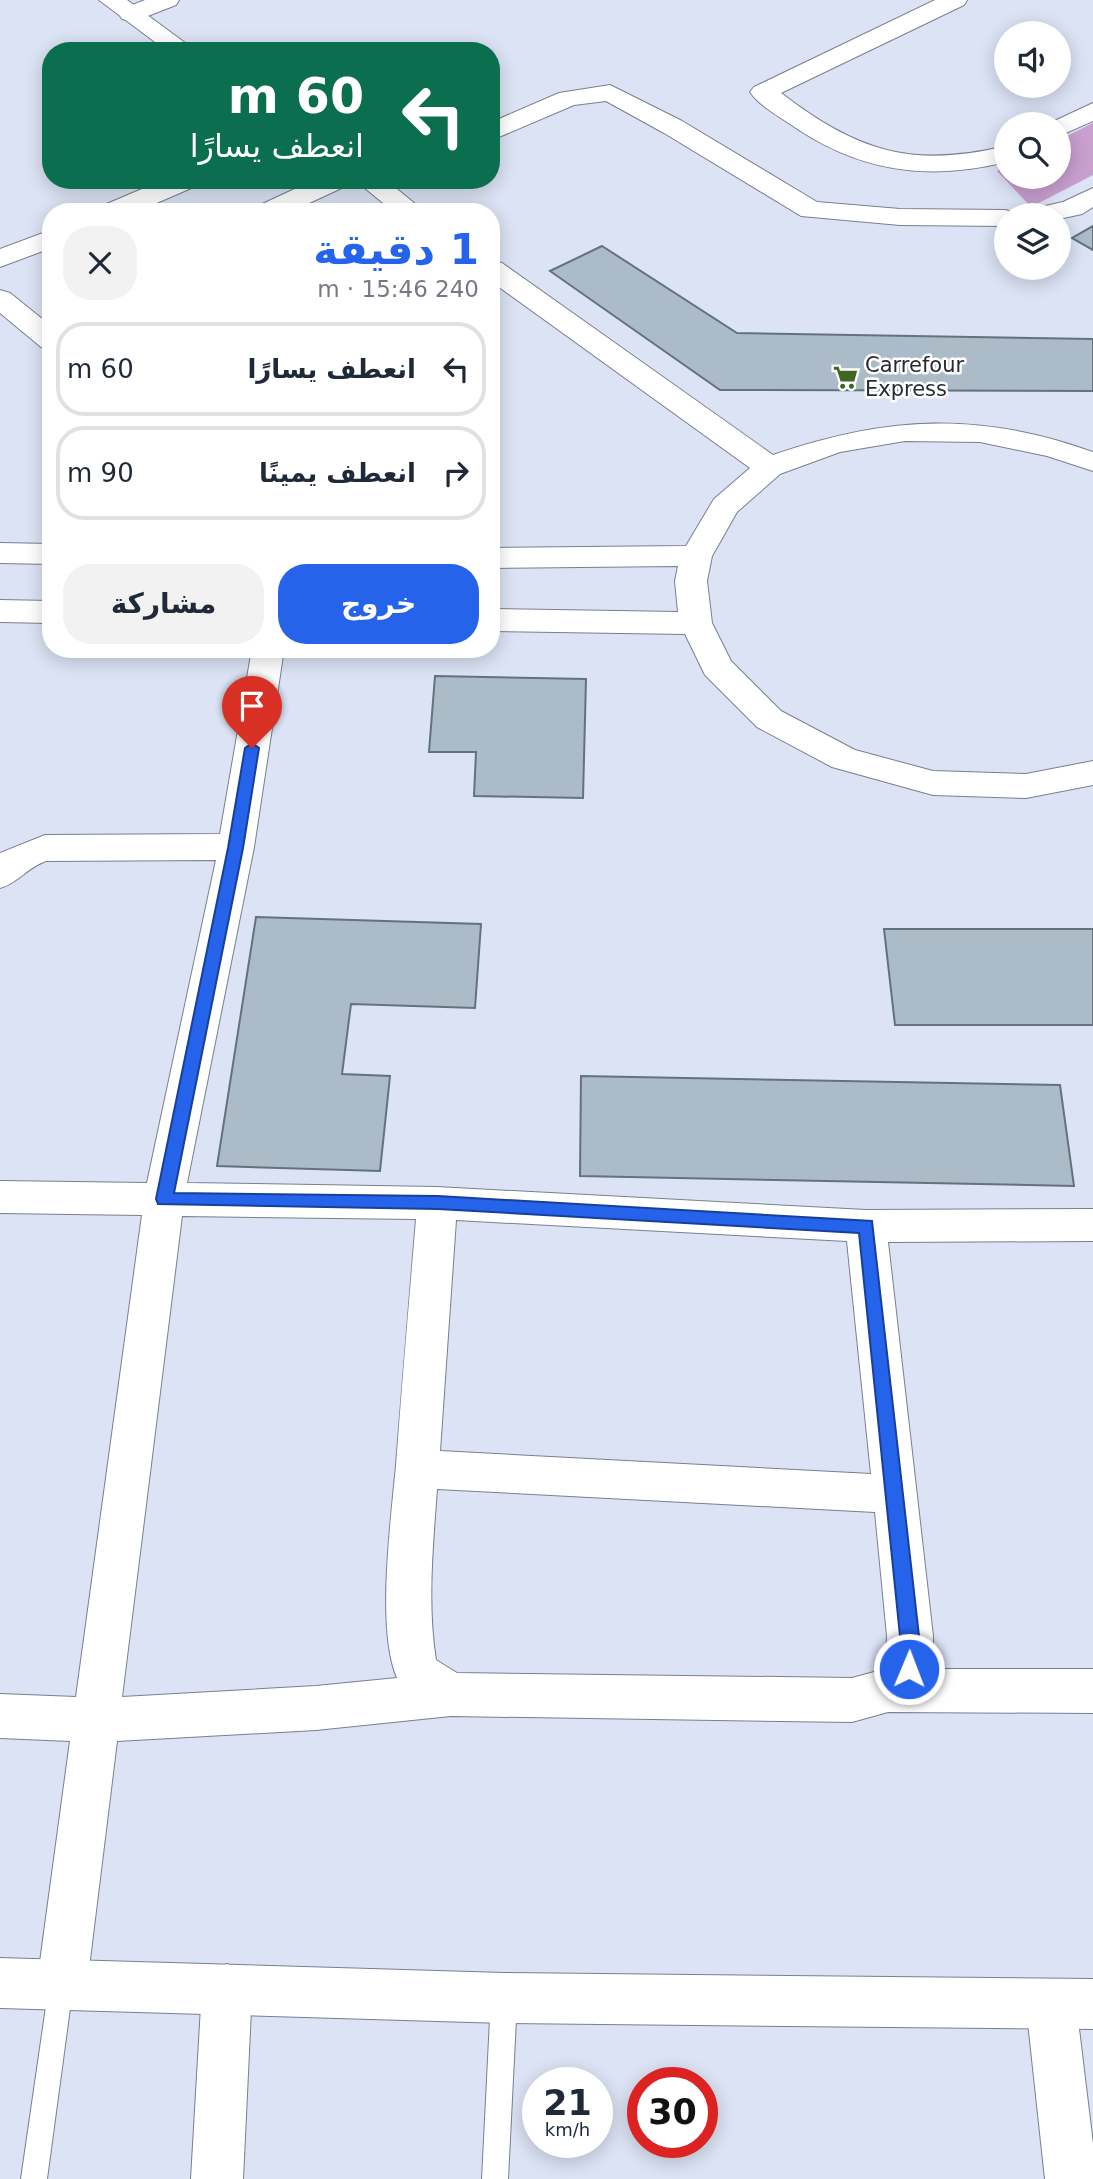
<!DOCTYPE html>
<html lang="ar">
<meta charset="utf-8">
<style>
:root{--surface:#fff;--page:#f2f2f3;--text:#1f2937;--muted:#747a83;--line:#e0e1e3;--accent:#2563eb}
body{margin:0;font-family:"DejaVu Sans",Vazirmatn,sans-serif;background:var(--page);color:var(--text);direction:rtl;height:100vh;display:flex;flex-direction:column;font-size:26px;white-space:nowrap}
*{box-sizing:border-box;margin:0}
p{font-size:23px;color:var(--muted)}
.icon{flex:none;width:38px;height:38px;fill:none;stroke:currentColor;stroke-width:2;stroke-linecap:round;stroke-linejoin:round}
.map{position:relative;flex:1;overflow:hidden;direction:ltr}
.panel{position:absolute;left:42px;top:203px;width:458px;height:455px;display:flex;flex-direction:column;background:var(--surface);border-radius:28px;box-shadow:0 4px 18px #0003;direction:rtl}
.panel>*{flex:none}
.banner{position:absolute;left:42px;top:42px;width:458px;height:147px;border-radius:28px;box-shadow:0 4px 18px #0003;direction:rtl;background:#0b6e4f;color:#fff;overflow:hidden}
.fabs{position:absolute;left:994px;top:21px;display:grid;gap:14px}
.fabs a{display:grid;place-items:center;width:77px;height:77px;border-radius:50%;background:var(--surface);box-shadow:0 4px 18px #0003;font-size:35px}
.speed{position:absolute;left:522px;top:2067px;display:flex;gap:14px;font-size:35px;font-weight:700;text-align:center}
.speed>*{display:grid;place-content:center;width:91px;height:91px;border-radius:50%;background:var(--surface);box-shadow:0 4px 18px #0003;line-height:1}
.speed small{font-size:18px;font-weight:400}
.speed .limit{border:10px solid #d22;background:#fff;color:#111}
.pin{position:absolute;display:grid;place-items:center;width:60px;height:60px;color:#fff;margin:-72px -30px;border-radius:50% 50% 50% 0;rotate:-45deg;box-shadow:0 0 7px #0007}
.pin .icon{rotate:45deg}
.me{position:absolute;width:77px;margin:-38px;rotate:1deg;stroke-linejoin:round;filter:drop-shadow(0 0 5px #0008)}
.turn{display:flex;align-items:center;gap:24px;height:147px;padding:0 21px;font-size:32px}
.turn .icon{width:91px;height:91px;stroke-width:2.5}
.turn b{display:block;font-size:49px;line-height:60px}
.round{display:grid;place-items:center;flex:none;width:74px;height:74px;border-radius:28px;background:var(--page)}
.headline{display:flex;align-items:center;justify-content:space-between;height:119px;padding:0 21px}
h1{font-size:42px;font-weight:700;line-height:52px;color:var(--accent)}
.primary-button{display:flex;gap:14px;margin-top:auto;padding:14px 21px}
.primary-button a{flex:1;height:80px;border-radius:28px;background:var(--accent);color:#fff;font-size:28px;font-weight:700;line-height:80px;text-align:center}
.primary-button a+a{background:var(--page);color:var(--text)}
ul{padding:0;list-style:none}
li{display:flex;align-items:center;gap:21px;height:94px;margin:0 14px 10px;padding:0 7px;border:4px solid var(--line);border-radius:28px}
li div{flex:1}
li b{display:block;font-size:26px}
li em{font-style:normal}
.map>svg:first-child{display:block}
</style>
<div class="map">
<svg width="1093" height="2179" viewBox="0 0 1093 2179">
<rect width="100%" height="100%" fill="#dbe3f4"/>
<path fill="#c89fcf" d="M1093,123v52l-62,32 -34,-36 9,-5v11h53v-37z"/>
<g fill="#abbbc8" stroke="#63727d" stroke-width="2">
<path d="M1093,226v24l-21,-12z"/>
<path d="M602,246l135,87 356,6v52l-373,-1 -170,-119z"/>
<path d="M435,676l151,3 -3,119 -109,-2 2,-44h-47z"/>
<path d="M256,917l225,7 -6,84 -124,-4 -9,70 48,2 -10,95 -163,-5z"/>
<path d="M884,929h209v96h-198z"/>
<path d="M581,1076l479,9 14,101 -494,-10z"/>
</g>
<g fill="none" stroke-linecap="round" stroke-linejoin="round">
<defs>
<g id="service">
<path d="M61,1974l9,3 3,9 -26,193h-26l28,-193 3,-9z"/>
<path d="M504,1986l9,4 4,9 -9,180h-26l9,-180 4,-9z"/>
</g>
<g id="minor">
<path d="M145,0h34l-3,5 -36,14 -9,2 -9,-2 -3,-5 3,-5z"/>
<path d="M935,0h32l-3,5 -183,88c76,58 130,76 225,53v16c-81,20 -150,9 -219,-40 -12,-8 -28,-17 -37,-30l4,-5z"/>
<path d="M610,85l72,36 135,81 83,7 106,1 12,5h-12v11l-106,-1 -99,-9 -137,-83 -58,-32 -32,4 -82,35v-18l67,-29z"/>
<path d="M1093,103v18l-34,15v-12h-11z"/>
<path d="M163,180h36l-3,6 -60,26h-37l3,-6z"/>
<path d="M314,180h35l-3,6 -56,26h-35l3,-6z"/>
<path d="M1093,188v19l-11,7 -23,5v-4h-31l4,-6 31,-7z"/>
<path d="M51,230v18l-51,19v-18z"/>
<path d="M0,290l10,3 41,33v24l-10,-3 -41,-34z"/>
<path d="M252,649h32l-30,198 -67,336 250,4 429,23 227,-1v32l-205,1 45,394 -1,33h161v44l-205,-1 -36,10 -401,-6 -135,14 -199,11 -30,243 -7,18 -18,7 -18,-7 -7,-18 33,-243 -70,-3v-44l76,3 66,-482 -142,-2v-32l147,2 69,-323 -170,1c-18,6 -28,22 -46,27v-35l45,-18 175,-1zM182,1216l234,3c-7,82 -14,164 -20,246 -5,56 -20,164 1,213l-81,8 -194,11zM456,1220l391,21 24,233 -431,-23zM437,1489l438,23 12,124 -1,24 -12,12 -22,6 -395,-5 -21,-13c-9,-55 -3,-115 1,-171z"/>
<path d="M227,1964l18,7 7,18 -9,190h-52l11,-190 7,-18z"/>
<path d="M1051,1979l18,7 7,18 17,140v35h-48l-19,-175 7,-18z"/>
</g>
<g id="tertiary">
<path d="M99,0h28l69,51h-29z"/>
<path d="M355,180h31l39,32h-31z"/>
<path d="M492,261l10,2 271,192c113,-39 206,-44 320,-3v19l-46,-15 -67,-14 -75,-1 -65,11 -60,22 -43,38 -25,44 -5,25 5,42 19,38 50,50 74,39 78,21 93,3 67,-13v24l-67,13 -93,-3 -101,-28 -75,-40 -52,-52 -20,-41 -193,-3v-22l186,3 -3,-31 3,-15 -186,2v-20l194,-2 28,-47 36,-31 -258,-186z"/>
<path d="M0,543l51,1v20l-51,-1z"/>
<path d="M0,600l51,1v22l-51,-1z"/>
<path d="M0,1958l504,15 589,6v50l-589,-6 -504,-15z"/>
</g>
</defs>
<use href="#service" stroke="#797f8f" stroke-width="2"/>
<use href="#minor" stroke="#797f8f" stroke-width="2"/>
<use href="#tertiary" stroke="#797f8f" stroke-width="2"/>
<use href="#service" fill="#fff" fill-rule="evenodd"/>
<use href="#minor" fill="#fff" fill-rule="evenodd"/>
<use href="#tertiary" fill="#fff" fill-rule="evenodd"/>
</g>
<path fill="#2563eb" stroke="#184099" stroke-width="2" d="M252,743l7,5 -16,100 -69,345 264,3 434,25 47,415v33l-3,6 -7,3 -7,-3 -2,-6v-33l-41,-403 -421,-24 -280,-5 -2,-5 72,-351 17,-100z"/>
<defs>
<symbol id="supermarket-bare" viewBox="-9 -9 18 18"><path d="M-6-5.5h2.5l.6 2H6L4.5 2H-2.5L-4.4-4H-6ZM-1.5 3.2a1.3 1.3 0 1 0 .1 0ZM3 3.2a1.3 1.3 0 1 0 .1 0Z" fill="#3e6621" stroke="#fff" stroke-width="2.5" paint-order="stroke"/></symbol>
</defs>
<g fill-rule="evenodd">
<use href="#supermarket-bare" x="828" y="360" width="35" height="35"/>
</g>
<g text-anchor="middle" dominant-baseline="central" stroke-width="5" stroke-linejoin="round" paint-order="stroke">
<g font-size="21" fill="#292b32" stroke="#fff" text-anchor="start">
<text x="865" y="365">Carrefour<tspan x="865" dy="24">Express</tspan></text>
</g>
</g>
</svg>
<div class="fabs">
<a><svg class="icon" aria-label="sound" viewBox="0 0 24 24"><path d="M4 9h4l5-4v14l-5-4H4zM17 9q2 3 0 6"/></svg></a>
<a><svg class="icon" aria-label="search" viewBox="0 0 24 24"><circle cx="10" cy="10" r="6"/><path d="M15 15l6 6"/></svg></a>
<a><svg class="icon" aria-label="layers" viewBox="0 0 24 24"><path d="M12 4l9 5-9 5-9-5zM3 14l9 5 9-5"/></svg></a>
</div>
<div class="speed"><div>21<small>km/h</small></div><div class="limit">30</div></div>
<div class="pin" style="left:252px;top:748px;background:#d93025"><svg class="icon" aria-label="arrive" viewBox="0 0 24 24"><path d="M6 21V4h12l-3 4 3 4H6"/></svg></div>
<svg class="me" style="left:909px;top:1669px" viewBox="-20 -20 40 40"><circle r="17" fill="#2563eb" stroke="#fff" stroke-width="3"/><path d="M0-11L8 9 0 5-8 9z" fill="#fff"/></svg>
<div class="banner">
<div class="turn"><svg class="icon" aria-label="left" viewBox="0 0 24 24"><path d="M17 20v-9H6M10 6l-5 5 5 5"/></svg><div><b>60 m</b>انعطف يسارًا</div></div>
</div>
<section class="panel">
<div class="headline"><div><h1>1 دقيقة</h1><p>240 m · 15:46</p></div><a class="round"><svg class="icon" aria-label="close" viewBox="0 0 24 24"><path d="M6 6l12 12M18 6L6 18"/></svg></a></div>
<ul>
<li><svg class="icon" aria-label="left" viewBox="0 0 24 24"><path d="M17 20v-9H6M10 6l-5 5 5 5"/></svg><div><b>انعطف يسارًا</b></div><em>60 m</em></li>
<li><svg class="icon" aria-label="right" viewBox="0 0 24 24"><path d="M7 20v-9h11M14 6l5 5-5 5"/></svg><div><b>انعطف يمينًا</b></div><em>90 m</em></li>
</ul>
<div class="primary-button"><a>خروج</a><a>مشاركة</a></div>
</section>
</div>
